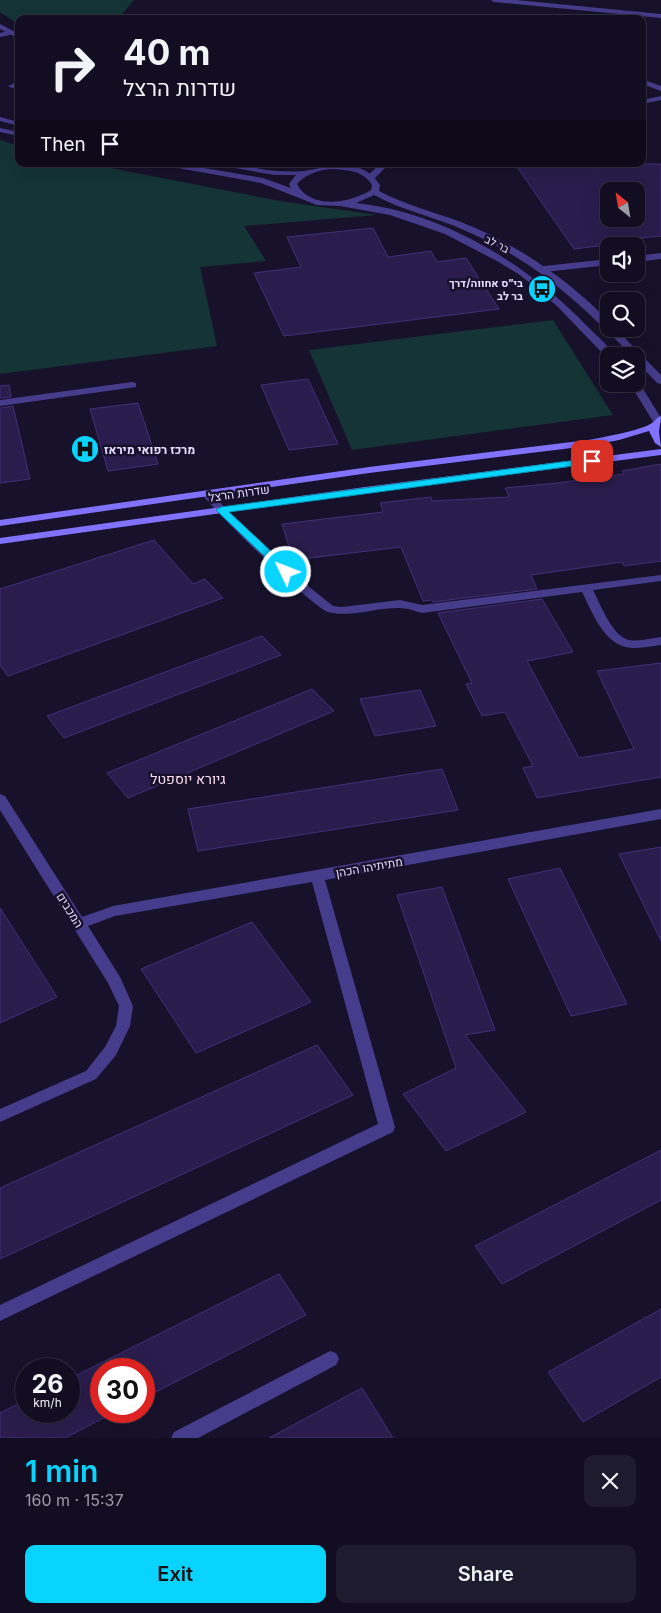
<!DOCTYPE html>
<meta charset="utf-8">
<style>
:root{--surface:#120d21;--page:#1f1b2e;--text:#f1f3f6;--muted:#9c9ca5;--line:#312d3f;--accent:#08d4ff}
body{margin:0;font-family:Inter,Heebo,sans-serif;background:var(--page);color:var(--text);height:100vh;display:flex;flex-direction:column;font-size:19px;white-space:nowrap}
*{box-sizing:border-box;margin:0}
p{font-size:16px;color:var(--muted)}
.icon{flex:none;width:28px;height:28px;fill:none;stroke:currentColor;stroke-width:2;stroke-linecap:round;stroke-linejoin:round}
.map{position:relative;height:1438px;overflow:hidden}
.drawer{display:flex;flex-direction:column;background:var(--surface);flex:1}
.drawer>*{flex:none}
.guide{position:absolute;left:15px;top:15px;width:631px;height:152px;border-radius:10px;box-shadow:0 5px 20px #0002,0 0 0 1px var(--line);background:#120d21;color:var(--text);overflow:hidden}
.needle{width:32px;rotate:330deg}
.tools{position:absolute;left:600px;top:182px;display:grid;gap:10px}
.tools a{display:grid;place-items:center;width:45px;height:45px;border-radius:10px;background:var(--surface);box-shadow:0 5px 20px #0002,0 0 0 1px var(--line);font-size:25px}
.speed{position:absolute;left:15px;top:1358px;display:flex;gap:10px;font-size:25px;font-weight:700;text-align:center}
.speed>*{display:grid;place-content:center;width:65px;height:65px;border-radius:50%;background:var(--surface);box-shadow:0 5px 20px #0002,0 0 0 1px var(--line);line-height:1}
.speed small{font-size:12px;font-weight:400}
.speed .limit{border:8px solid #d22;background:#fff;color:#111}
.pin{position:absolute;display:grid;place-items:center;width:42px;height:42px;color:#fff;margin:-21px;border-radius:10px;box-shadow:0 2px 8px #0006}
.me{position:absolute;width:55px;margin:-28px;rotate:313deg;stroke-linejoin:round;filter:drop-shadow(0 0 4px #0008)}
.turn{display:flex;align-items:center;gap:18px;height:105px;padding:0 25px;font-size:22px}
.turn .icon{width:65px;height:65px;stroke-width:2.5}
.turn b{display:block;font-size:35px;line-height:42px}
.then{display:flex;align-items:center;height:48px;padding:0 25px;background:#0003;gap:10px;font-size:19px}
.round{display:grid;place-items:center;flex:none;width:52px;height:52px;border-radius:10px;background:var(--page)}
.head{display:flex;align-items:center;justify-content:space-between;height:85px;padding:0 25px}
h1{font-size:30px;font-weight:600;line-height:38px;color:var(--accent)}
.primary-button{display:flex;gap:10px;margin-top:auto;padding:10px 25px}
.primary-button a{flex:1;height:58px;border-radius:10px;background:var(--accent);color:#111;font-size:20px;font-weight:600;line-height:58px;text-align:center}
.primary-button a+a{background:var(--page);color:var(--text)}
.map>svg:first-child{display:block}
</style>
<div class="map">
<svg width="661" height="1438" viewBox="0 0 661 1438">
<rect width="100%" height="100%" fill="#18112c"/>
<g fill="#143436">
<path d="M0,0h134l-16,19h-99v6l-19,-13z"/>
<path d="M0,140l19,6v18h71l190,37 97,14 -133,11 22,35 -66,6 17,79 -217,28z"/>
<path d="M553,320l60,95 -261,35 -43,-100z"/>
</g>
<g fill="#2a1d4d" stroke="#432f79" fill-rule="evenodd">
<path d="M515,164h42l2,3 28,-3h74v72l-41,4 2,3 -48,6zM609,191h27v28h-27z"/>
<path d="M373,228l15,29 43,-6 6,11 29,-4 33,51 -215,27 -30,-63 47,-6 -14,-30z"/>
<path d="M308,379l30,65 -49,6 -28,-65z"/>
<path d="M9,385l2,12 -11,1v-12z"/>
<path d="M138,403l20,61 -50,7 -18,-62z"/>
<path d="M13,406l17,73 -30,4v-75z"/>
<path d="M661,464v97l-37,5 -2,-4 -91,13 6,14 -104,13 -1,-2 -9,1 -22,-54 -108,13 -11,-36 101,-12 -3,-9 51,-6 1,4 77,-4 -4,-9 52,-5 67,-9 -2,-3z"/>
<path d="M154,540l39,44 12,-5 18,19 -215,78 -8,-11v-76z"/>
<path d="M542,599l31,53 -46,9 52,97 55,-9 -37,-78 64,-8v114l-124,21 -14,-30 10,-2 -28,-54 -23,4 -16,-32 6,-1 -34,-70z"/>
<path d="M262,636l19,19 -217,83 -17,-22z"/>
<path d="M312,689l22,22 -206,87 -21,-25z"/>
<path d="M420,690l16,36 -61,10 -15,-37z"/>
<path d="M442,769l16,41 -260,41 -10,-42z"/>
<path d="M661,847v94l-42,-87z"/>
<path d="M560,868l67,136 -56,12 -63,-137z"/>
<path d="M442,887l53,143 -30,5 61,77 -80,39 -43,-57 53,-26 -59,-173z"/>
<path d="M0,908l57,89 -57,26z"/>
<path d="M252,922l59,80 -115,51 -55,-84z"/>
<path d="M317,1045l36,50 -353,164v-71z"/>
<path d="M661,1150v50l-159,84 -27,-38z"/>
<path d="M279,1274l27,41 -162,83v-29h-43v42h16l-52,27h-65v-25l26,-13v11h43v-32z"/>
<path d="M661,1309v68l-78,45 -35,-50z"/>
<path d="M362,1388l31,50h-124z"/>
</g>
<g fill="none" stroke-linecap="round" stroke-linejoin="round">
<g fill="#453c8b" fill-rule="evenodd">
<path d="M11,30l4,2 -1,2 -14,3v-4z"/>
<path d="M19,81v5l-7,2 -4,-2z"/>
<path d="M661,253v6l-25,3v-6z"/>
<path d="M609,259v6l-65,7 -5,-3 5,-3z"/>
<path d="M132,382l4,1v4l-136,19v-6z"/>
</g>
<g fill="#453c8b" fill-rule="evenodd">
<path d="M491,0h25l145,14v4l-167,-16z"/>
<path d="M0,24l19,10v5l-19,-10z"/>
<path d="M642,79l19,7v5l-19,-7z"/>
<path d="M661,96v4l-19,4v-4z"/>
<path d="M355,164h15l-24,6 -4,-2z"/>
<path d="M380,164h9l-15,15h-6v-4z"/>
<path d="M206,490l4,1 15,17 78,74 30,24 9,1 58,-7 22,5 239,-30v6l-68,9c7,14 20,47 36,50 11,2 22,-2 32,-3v8c-9,1 -19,3 -28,3 -29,-1 -40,-35 -51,-56l-160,21c-7,-2 -15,-5 -22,-5 -24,-1 -48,10 -72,4 -15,-4 -115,-102 -127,-119z"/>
<path d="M0,794l5,2 77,121 31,-11 548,-97v10l-336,61 70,247 -2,5 -393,189v-16l378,-181 -66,-242 -197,34 -27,10 32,51 13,29 -3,20 -14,29 -20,24 -96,43v-13l86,-38 19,-24 11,-21 3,-20 -11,-23 -108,-173z"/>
<path d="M330,1351l6,2 3,6 -3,6 -138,73h-27l3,-6z"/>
</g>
<g fill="#453c8b" fill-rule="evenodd">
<path d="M0,117l19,5v4l-19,-5z"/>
<path d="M0,128l19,4v4l-19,-4z"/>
<path d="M163,164h17l83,14 28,10 -2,-4 7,-9h-22l-50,-9 -4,-2c19,-1 37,6 57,7 8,0 18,1 27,0 27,-5 57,-15 76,14l-1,6c26,14 55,21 82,31 56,22 106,57 148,99v8h7l45,46v9l-4,-1 -21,-22v-5h-4c-51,-52 -98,-96 -166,-125 -30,-14 -63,-20 -92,-36l-18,8c87,9 171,61 231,123 9,9 21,19 28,30l-8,2 -50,-52 -37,-31 -23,-14 -52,-27 -55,-19 -50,-9 -23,-1 -56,-22 -94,-17zM330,169c16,1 33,1 42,16l-1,5c-20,13 -61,20 -74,-6 9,-10 20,-13 33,-15z"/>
<path d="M636,381l4,3 21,34v5h-7l-24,-39h6z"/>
</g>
<g fill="#8173ff" fill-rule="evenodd">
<path d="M661,416l-2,16 2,15 -6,-4 -6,-12 -30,9 -31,6 -219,27 -369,53v-6l369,-53 219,-27c12,-2 55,-10 64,-17 4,-3 4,-5 9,-7z"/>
<path d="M661,449v6l-296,38 -365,51v-6l365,-51z"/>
</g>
</g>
<path fill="#08d4ff" stroke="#058aa6" d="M592,458l3,1v4l-366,49 61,57 1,3 -1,2h-7l-67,-64 5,-3z"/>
<defs>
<symbol id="bus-disc" viewBox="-11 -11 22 22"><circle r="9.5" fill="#08d4ff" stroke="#18112c"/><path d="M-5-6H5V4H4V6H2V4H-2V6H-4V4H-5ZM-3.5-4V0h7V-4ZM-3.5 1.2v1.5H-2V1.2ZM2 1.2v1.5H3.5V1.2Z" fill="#111"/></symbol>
<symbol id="hospital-disc" viewBox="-11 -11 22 22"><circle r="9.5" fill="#08d4ff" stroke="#18112c"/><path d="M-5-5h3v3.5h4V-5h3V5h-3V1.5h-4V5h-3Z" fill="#111"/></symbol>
</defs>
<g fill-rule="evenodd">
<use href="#bus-disc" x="526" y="273" width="32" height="32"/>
<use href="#hospital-disc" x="69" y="433" width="32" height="32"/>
</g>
<g text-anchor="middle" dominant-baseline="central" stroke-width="5" stroke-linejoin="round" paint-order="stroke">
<g font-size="11" fill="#e2dcff" stroke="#18112c">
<text transform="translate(497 244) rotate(27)">בר לב</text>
</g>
<g font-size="11" font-weight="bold" fill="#e2dcff" stroke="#18112c" text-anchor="end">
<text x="523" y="283">בי״ס אחווה/דרך<tspan x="523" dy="13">בר לב</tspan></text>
</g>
<g font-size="12" font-weight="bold" fill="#e2dcff" stroke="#18112c" text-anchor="start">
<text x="104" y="449">מרכז רפואי מיראז</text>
</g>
<g font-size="12" fill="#e2dcff" stroke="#18112c">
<text transform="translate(239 493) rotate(-8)">שדרות הרצל</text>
<text transform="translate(369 867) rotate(-10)">מתיתיהו הכהן</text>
<text transform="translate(70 910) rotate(58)">המכבים</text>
</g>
<g font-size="14" fill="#ffdef0" stroke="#18112c">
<text x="188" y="778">גיורא יוספטל</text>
</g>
</g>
</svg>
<div class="tools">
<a><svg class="needle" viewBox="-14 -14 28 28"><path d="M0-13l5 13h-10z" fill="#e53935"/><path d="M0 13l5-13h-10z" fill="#9c9ca5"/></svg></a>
<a><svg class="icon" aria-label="sound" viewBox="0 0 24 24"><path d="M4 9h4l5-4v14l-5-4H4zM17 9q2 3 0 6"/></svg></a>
<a><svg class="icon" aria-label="search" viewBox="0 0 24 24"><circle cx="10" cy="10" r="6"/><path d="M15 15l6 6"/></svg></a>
<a><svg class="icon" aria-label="layers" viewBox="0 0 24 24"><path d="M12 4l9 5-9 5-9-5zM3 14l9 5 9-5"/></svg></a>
</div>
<div class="speed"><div>26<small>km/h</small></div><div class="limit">30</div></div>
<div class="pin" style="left:592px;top:461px;background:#d93025"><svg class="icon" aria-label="arrive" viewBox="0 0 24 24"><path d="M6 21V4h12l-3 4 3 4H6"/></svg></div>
<svg class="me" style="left:286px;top:572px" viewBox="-20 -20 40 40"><circle r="17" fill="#08d4ff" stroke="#fff" stroke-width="3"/><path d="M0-11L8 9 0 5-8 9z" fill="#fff"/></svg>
<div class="guide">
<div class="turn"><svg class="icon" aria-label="right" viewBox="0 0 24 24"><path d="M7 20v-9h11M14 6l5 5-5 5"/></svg><div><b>40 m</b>שדרות הרצל</div></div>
<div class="then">Then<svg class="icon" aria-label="arrive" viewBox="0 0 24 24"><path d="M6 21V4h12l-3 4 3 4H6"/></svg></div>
</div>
</div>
<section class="drawer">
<div class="head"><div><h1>1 min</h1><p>160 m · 15:37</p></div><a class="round"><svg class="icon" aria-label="close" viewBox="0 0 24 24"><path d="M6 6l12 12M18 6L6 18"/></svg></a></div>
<div class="primary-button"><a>Exit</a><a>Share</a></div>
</section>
